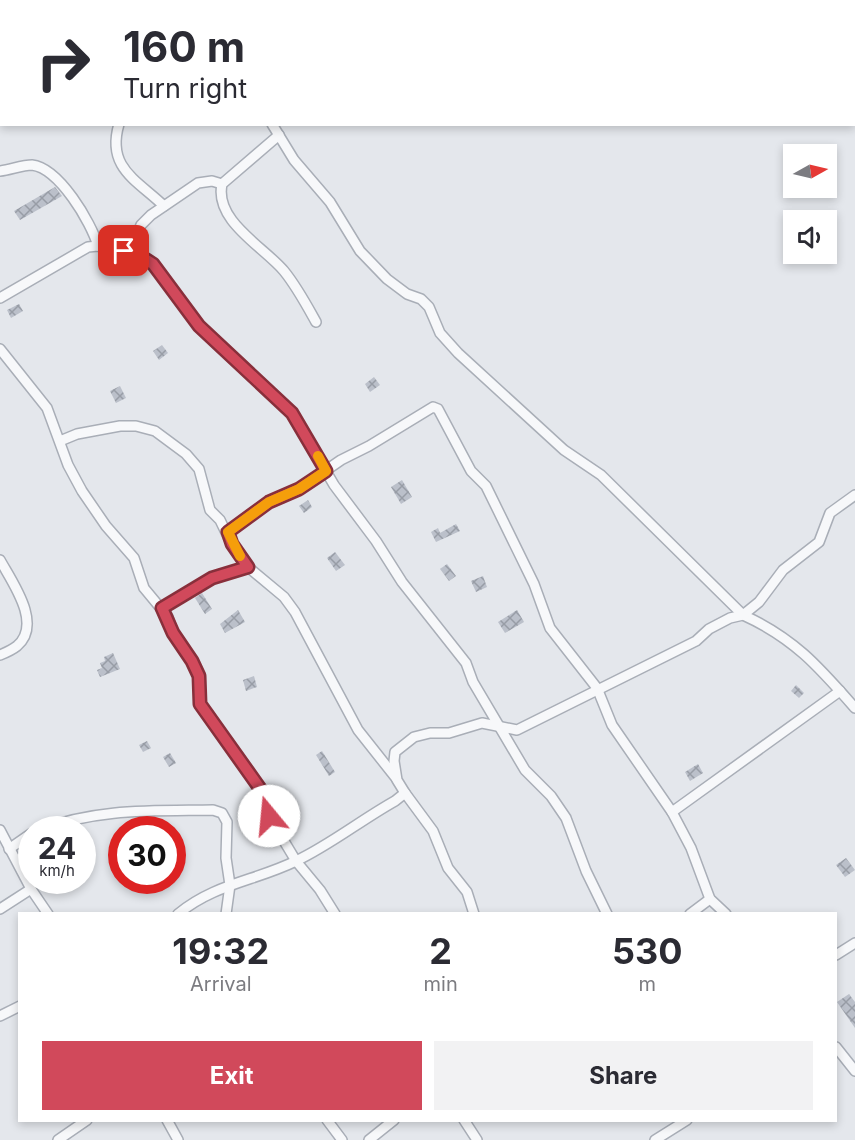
<!DOCTYPE html>
<style>
:root{--surface:#fff;--page:#f2f2f3;--text:#2b2b33;--muted:#7c7c81;--accent:#d1495b}
body{margin:0;font-family:Inter,sans-serif;background:var(--page);color:var(--text);height:100vh;display:flex;flex-direction:column;font-size:22px;white-space:nowrap}
*{box-sizing:border-box;margin:0}
p{font-size:20px;color:var(--muted)}
.icon{flex:none;width:33px;height:33px;fill:none;stroke:currentColor;stroke-width:2;stroke-linecap:round;stroke-linejoin:round}
.map{position:relative;flex:1;overflow:hidden}
.details{position:absolute;left:18px;top:912px;width:819px;height:210px;display:flex;flex-direction:column;background:var(--surface);border-radius:0px;box-shadow:0 3px 9px #0003}
.details>*{flex:none}
.guide{position:absolute;left:0px;top:0px;width:855px;height:126px;box-shadow:0 3px 9px #0003;background:#fff;color:var(--text);overflow:hidden}
.needle{width:39px;rotate:82deg}
.fabs{position:absolute;left:783px;top:144px;display:grid;gap:12px}
.fabs a{display:grid;place-items:center;width:54px;height:54px;border-radius:0px;background:var(--surface);box-shadow:0 3px 9px #0003;font-size:30px}
.speed{position:absolute;left:18px;top:816px;display:flex;gap:12px;font-size:30px;font-weight:700;text-align:center}
.speed>*{display:grid;place-content:center;width:78px;height:78px;border-radius:50%;background:var(--surface);box-shadow:0 3px 9px #0003;line-height:1}
.speed small{font-size:15px;font-weight:400}
.speed .limit{border:9px solid #d22;background:#fff;color:#111}
.pin{position:absolute;display:grid;place-items:center;width:51px;height:51px;color:#fff;margin:-26px;border-radius:12px;box-shadow:0 3px 9px #0006}
.me{position:absolute;width:66px;margin:-33px;rotate:343deg;stroke-linejoin:round;filter:drop-shadow(0 0 4px #0008)}
.turn{display:flex;align-items:center;gap:21px;height:126px;padding:0 24px;font-size:27px}
.turn .icon{width:78px;height:78px;stroke-width:2.5}
.turn b{display:block;font-size:42px;line-height:51px}
.eta{display:flex;justify-content:space-evenly;align-items:center;height:102px;text-align:center}
.eta b{font-size:36px;font-weight:700;line-height:42px}
.cta{display:flex;gap:12px;margin-top:auto;padding:12px 24px}
.cta a{flex:1;height:69px;border-radius:0px;background:var(--accent);color:#fff;font-size:24px;font-weight:700;line-height:69px;text-align:center}
.cta a+a{background:var(--page);color:var(--text)}
.map>svg:first-child{display:block}
</style>
<div class="map">
<svg width="855" height="1140" viewBox="0 0 855 1140">
<defs>
<pattern id="building-cross-hatch" width="8" height="8" patternUnits="userSpaceOnUse" patternTransform="scale(1.5)"><rect width="8" height="8" fill="#bbc0ca"/><path d="M0 0l8 8M0 8l8-8" fill="none" stroke="#989da6"/></pattern>
</defs>
<rect width="100%" height="100%" fill="#e4e7ec"/>
<g fill="url(#building-cross-hatch)">
<path d="M55,187l7,9 -42,24 -6,-9z"/>
<path d="M19,304l4,7 -12,7 -4,-8z"/>
<path d="M162,345l6,8 -9,7 -6,-9z"/>
<path d="M374,377l6,8 -10,7 -5,-8z"/>
<path d="M120,386l6,12 -10,5 -6,-12z"/>
<path d="M402,480l10,17 -11,7 -10,-17z"/>
<path d="M308,500l4,7 -8,6 -5,-7z"/>
<path d="M456,524l4,7 -24,11 -5,-10 7,-4 2,5z"/>
<path d="M335,552l10,13 -9,6 -9,-13z"/>
<path d="M447,564l9,12 -7,5 -9,-12z"/>
<path d="M483,576l4,11 -11,5 -5,-11z"/>
<path d="M202,593l10,16 -7,5 -10,-16z"/>
<path d="M238,610l7,12 -20,11 -5,-9z"/>
<path d="M517,610l7,12 -19,11 -7,-11z"/>
<path d="M113,653l7,16 -20,8 -3,-7 5,-2 -2,-5 5,-2 -1,-4z"/>
<path d="M254,676l3,11 -11,4 -3,-11z"/>
<path d="M796,685l8,8 -5,5 -8,-7z"/>
<path d="M147,741l4,7 -8,4 -4,-7z"/>
<path d="M322,751l13,21 -6,4 -13,-21z"/>
<path d="M170,753l6,10 -7,4 -6,-10z"/>
<path d="M698,764l5,9 -13,8 -5,-9z"/>
<path d="M846,858l9,12 -10,7 -9,-12z"/>
<path d="M849,994l6,8v26l-18,-26z"/>
</g>
<g fill="none" stroke-linecap="round" stroke-linejoin="round">
<defs>
<g id="street">
<path d="M31,0l1,2"/>
<path d="M165,0l1,2"/>
<path d="M119,124c-13,44 18,56 45,82"/>
<path d="M272,124l22,36 36,42 30,49 27,28 20,15 14,5 8,8 11,26 18,20 106,97 37,25 142,140c51,23 76,52 112,93"/>
<path d="M279,135l-57,49c-8,37 42,63 62,87 13,16 22,33 32,51"/>
<path d="M0,171c10,-1 22,-6 32,-6 27,3 59,57 66,81"/>
<path d="M130,252l11,-27 10,-10 47,-32 14,-2 10,3"/>
<path d="M0,298l88,-51 10,-1 38,7 17,11 46,62 93,87 42,72 42,56 26,41 64,81 7,19 52,88 26,26 15,22 20,53 21,43"/>
<path d="M0,349l47,59 21,57 14,26 24,35 28,32 10,30 24,29 5,16 19,28 7,16v27l65,90 5,22 27,45 24,29 15,24"/>
<path d="M60,441l17,-7 43,-8h16l19,5 31,23 13,15 11,41 10,10 12,25 16,22 36,30 11,15 63,118 38,48"/>
<path d="M228,532l41,-30 30,-13 42,-29 28,-14 64,-39 5,2 33,62 15,15 48,98 16,44 47,60 15,37 60,87 19,36 19,51 16,15"/>
<path d="M0,560c12,22 43,64 17,86 -5,4 -12,7 -17,9"/>
<path d="M162,608l50,-30 36,-11"/>
<path d="M405,793l28,38 15,37 19,24 7,22"/>
<path d="M672,812l168,-121"/>
<path d="M0,830l31,59 17,25"/>
<path d="M40,830c56,-22 114,-19 173,-20l9,3 5,9 -1,36 4,27 -4,29"/>
<path d="M9,849l23,-16"/>
<path d="M0,909l31,-20"/>
<path d="M178,914c36,-30 77,-33 118,-53 34,-16 65,-41 99,-60l10,-8 -8,-13 -3,-19 1,-9 19,-15 16,-4h19l33,-10 35,7 179,-89 13,-12 21,-11 13,-3 16,-13 24,-32 36,-28 11,-29 25,-18"/>
<path d="M690,914l20,-15"/>
<path d="M836,955l19,-12"/>
<path d="M0,1016l20,-10"/>
<path d="M836,1047l19,24"/>
<path d="M167,1120l11,20"/>
<path d="M327,1120l15,20"/>
<path d="M464,1120l13,20"/>
<path d="M58,1140l29,-20"/>
<path d="M369,1140l25,-20"/>
<path d="M655,1140l32,-20"/>
</g>
</defs>
<use href="#street" stroke="#a9aeb7" stroke-width="12"/>
<use href="#street" stroke="#f7f8fa" stroke-width="9"/>
</g>
<g fill="none" stroke-linecap="round" stroke-linejoin="round">
<defs>
<path id="route" d="M124,251l12,2 17,11 46,62 93,87 34,58 -27,18 -30,13 -41,30 4,12 16,23 -36,11 -50,30 11,25 19,28 7,15 1,28 64,90 5,22"/>
</defs>
<use href="#route" stroke="#882f3b" stroke-width="15"/>
<use href="#route" stroke="#d1495b" stroke-width="10"/>
<path stroke="#f59e0b" stroke-width="10" d="M240,556l-12,-24 41,-30 30,-13 27,-18 -8,-15"/>
</g>
</svg>
<div class="fabs">
<a><svg class="needle" viewBox="-14 -14 28 28"><path d="M0-13l5 13h-10z" fill="#e53935"/><path d="M0 13l5-13h-10z" fill="#7c7c81"/></svg></a>
<a><svg class="icon" aria-label="sound" viewBox="0 0 24 24"><path d="M4 9h4l5-4v14l-5-4H4zM17 9q2 3 0 6"/></svg></a>
</div>
<div class="speed"><div>24<small>km/h</small></div><div class="limit">30</div></div>
<div class="pin" style="left:124px;top:251px;background:#d93025"><svg class="icon" aria-label="arrive" viewBox="0 0 24 24"><path d="M6 21V4h12l-3 4 3 4H6"/></svg></div>
<svg class="me" style="left:269px;top:816px" viewBox="-20 -20 40 40"><circle r="19" fill="#fff"/><path d="M0-13L10 11 0 6-10 11z" fill="#d1495b"/></svg>
<div class="guide">
<div class="turn"><svg class="icon" aria-label="right" viewBox="0 0 24 24"><path d="M7 20v-9h11M14 6l5 5-5 5"/></svg><div><b>160 m</b>Turn right</div></div>
</div>
<section class="details">
<div class="eta">
<div><b>19:32</b><p>Arrival</p></div>
<div><b>2</b><p>min</p></div>
<div><b>530</b><p>m</p></div>
</div>
<div class="cta"><a>Exit</a><a>Share</a></div>
</section>
</div>
